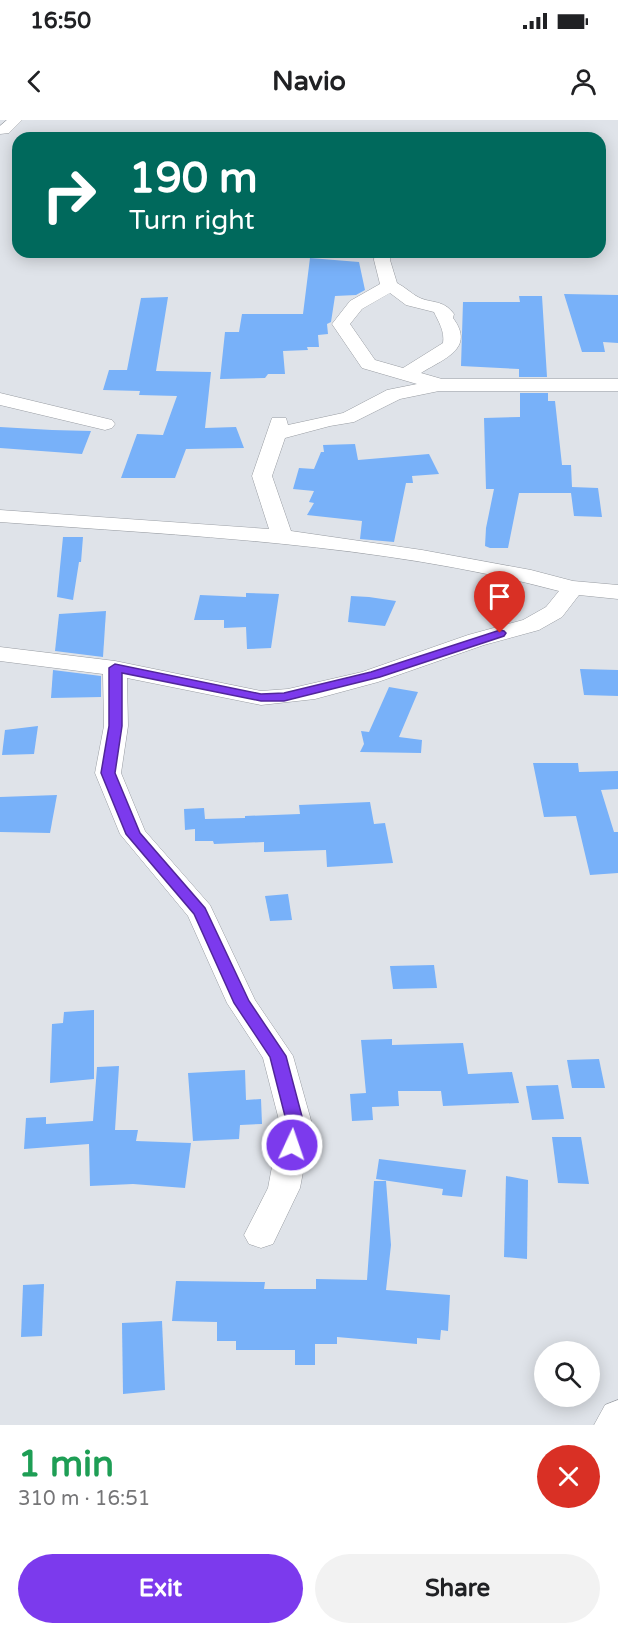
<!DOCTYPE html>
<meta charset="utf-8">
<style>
:root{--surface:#fff;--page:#f2f2f2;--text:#202124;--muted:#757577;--accent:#7c3aed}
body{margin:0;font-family:"Varela Round",sans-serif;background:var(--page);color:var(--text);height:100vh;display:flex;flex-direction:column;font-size:22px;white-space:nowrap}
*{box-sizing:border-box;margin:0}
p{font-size:20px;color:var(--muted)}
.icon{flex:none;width:33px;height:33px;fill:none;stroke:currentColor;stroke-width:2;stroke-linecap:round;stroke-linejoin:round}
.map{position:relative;height:1305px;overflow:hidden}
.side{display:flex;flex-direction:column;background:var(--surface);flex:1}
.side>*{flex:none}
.guide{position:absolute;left:12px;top:12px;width:594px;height:126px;border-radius:18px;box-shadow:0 3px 15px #0003;background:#00695c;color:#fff;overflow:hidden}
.tools{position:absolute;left:534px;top:1221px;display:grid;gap:12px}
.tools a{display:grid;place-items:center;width:66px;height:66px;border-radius:50%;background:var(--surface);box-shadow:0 3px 15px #0003;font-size:30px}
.pin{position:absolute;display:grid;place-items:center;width:51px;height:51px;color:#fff;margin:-62px -26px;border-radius:50% 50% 50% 0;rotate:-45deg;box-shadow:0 0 6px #0007}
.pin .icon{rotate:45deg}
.me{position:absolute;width:66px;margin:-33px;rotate:3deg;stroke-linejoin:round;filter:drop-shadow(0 0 4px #0008)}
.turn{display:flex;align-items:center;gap:21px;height:126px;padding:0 18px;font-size:27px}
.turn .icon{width:78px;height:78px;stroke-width:2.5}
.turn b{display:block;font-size:42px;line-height:51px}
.round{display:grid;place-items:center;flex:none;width:63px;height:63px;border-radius:32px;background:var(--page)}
.headline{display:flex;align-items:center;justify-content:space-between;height:102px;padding:0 18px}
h1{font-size:36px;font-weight:700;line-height:45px;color:#1e9e55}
.primary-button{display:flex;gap:12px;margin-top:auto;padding:12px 18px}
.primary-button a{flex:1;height:69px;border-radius:36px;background:var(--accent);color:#fff;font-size:24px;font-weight:700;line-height:69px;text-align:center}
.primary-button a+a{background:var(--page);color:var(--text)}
.status{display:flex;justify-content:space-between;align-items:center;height:42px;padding:0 30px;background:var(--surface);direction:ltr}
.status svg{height:16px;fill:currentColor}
header{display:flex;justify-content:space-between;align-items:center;height:78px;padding:0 18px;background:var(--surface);font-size:27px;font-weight:700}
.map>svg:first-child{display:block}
</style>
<div class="status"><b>16:50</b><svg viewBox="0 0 49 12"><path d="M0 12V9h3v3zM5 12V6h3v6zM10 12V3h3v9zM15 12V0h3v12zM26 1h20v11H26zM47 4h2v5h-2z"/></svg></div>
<header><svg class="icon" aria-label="back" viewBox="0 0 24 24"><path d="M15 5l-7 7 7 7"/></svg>Navio<svg class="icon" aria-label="person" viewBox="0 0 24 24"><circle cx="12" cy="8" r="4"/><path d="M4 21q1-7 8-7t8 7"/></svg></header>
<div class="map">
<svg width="618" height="1305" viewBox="0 0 618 1305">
<rect width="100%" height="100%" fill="#dfe3e9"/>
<g fill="#78b1f9">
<path d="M310,138l49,4 6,28 -9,5 -21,1 -4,26 -4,2 1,10 -10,1 1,12h-12l1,3 -25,1 2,23h-17l-3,4 -45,1 5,-47h14l3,-18h61z"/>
<path d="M564,174l54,1v48l-15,-1 2,10h-23z"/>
<path d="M519,176h23l5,81h-28v-8l-58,-3 2,-64h57z"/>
<path d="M168,177l-12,74 55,1 -6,56 31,-1 8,21 -58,1 -11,29h-54l16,-44 26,1 14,-39 -38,-1 1,-4 -37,-1 6,-20h18l14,-72z"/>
<path d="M520,273h28v8h7l7,64h9l1,22 26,1 4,29 -28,-1 -3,-23h-52l-11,55h-18l-5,-2 1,-18 8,-39h-8l-2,-71 36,-1z"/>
<path d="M0,307l52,3 39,1 -9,23 -82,-6z"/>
<path d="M355,324l3,16 71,-6 10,20 -27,2 1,7h-7l-12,59 -34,-3 2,-18 -55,-6 7,-12 -5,-1 5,-11 -21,-2 6,-21 15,1 7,-17h3l-1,-7z"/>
<path d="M63,417h20l-2,25h-2l-6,38 -16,-3z"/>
<path d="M246,473l33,1 -8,54 -24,1 -1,-22 -22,1v-8h-30l6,-25 46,2z"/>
<path d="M351,476l18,1 27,4 -11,25 -37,-4z"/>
<path d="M106,491l-3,46 -48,-6 4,-37z"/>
<path d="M580,549l38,1v26l-34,-1z"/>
<path d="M53,550l48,6v21l-50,1z"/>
<path d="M389,567l29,5 -19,45 23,3 -1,13 -61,-1 4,-8 -3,-13 8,1z"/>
<path d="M38,606l-4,28 -32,1 3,-25z"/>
<path d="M533,643h45l1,9 39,-1v18l-17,1 13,42h4v41l-28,2 -14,-59 -32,1z"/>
<path d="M57,675l-7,38 -50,-1v-35z"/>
<path d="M370,682l4,22 11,-1 8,40 -66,4 -1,-17 -62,2v-10l-50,2 -1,-3h-18v-12l-10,1 -1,-21 20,-1 1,11 40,-1v-2l55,-2 -1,-9z"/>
<path d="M288,774l4,26 -22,1 -5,-25z"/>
<path d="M434,845l3,23 -44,1 -3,-23z"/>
<path d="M94,890v69l-44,4 2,-59 11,-1 1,-11z"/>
<path d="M392,919v6l71,-2 5,31 44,-2 7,31 -76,3 -2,-15h-43l1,15 -27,1 1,13 -21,1 -2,-27 16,-1 -5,-53z"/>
<path d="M599,939l6,29h-33l-5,-28z"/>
<path d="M119,946l-4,64h23l-2,11 55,2 -6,45 -52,-4 -43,2 -1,-42 -65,5 2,-31 20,-1v7l47,-3 4,-54z"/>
<path d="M245,950l1,30 15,-1 1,25 -22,1 -1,14 -46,2 -5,-68z"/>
<path d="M558,965l6,34 -32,1 -6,-34z"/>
<path d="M552,1017h29l8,47 -31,-1z"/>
<path d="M379,1039l87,11 -4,27 -20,-2 1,-6 -67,-10z"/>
<path d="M506,1056l22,4 -1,79 -23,-2z"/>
<path d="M374,1061h12l5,64 -5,45 64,5 -2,36 -7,-1 -1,10 -23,-2v6l-80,-7v7h-22v21h-20v-15h-59v-9h-19v-19l-45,-1 4,-40 89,1 -1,7h52v-10l51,1z"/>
<path d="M44,1164l-2,52 -21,1 2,-52z"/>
<path d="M162,1201l3,69 -42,4 -1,-71z"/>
</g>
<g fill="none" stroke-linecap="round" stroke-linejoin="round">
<defs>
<g id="street">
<path d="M7,0h15l-13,13 -9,1v-8z"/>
<path d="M375,132h16l-1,8 7,23c8,4 15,11 21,14 14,7 25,2 36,17l-1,4c23,31 -10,41 -32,55l21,6h176v12h-179l-39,8 -46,23 -24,4 -45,12 -13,38 19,55 131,19 109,20 42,11 45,4v14l-39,-4 -17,22 -23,13 -55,15 -106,37 -63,17 -54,6 -134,-27 1,48 -7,47 24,58 65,74 45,95 38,56 19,68 -12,64 -27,56 -12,4 -12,-4 -5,-9 24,-47 12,-64 -17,-66 -36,-55 -39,-87 -68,-82 -25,-61 9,-47 -1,-52 -103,-13v-14l115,14 146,30 27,-2 74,-17 106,-37 55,-15 23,-13 13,-16c-180,-48 -374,-55 -559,-69v-12l269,19 -17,-53 20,-58h14l2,7 55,-12 44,-23 30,-6 -55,-16 -30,-44 18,-23 30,-17 -6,-24zM390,173l16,12 28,7c4,9 11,19 9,31l-40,25 -28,-8 -25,-36 12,-15z"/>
<path d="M0,273l112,27 3,4 -3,4 -7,2 -105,-25z"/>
<path d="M618,1280v25h-24l11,-20z"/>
</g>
</defs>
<use href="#street" stroke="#989ca2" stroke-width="1"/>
<use href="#street" fill="#fff" fill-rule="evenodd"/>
</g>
<path fill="#7c3aed" stroke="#51269a" stroke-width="1.5" d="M500,510l4,1 2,2 -2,3 -124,41 -96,24h-23l-139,-28v53l-7,47 25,60 65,75 44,93 37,55 18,68 -6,26 -6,2 -6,-2 -3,-5 4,-21 -17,-67 -36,-54 -40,-89 -68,-80 -25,-61 8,-47v-58l6,-4 146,30 23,-1 87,-21z"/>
</svg>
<div class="tools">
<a><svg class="icon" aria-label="search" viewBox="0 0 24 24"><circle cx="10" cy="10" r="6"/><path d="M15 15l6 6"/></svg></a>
</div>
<div class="pin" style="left:500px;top:513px;background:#d93025"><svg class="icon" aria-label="arrive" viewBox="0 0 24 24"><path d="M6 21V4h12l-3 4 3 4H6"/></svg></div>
<svg class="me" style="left:292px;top:1025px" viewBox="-20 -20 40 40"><circle r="17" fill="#7c3aed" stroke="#fff" stroke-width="3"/><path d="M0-11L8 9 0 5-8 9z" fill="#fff"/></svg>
<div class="guide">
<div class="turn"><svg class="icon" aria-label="right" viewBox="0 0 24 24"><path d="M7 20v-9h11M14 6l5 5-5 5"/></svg><div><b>190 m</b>Turn right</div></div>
</div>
</div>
<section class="side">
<div class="headline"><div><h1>1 min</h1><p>310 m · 16:51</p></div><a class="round" style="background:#d93025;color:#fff"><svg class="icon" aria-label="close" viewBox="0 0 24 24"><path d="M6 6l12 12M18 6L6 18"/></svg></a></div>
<div class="primary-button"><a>Exit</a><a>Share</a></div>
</section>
